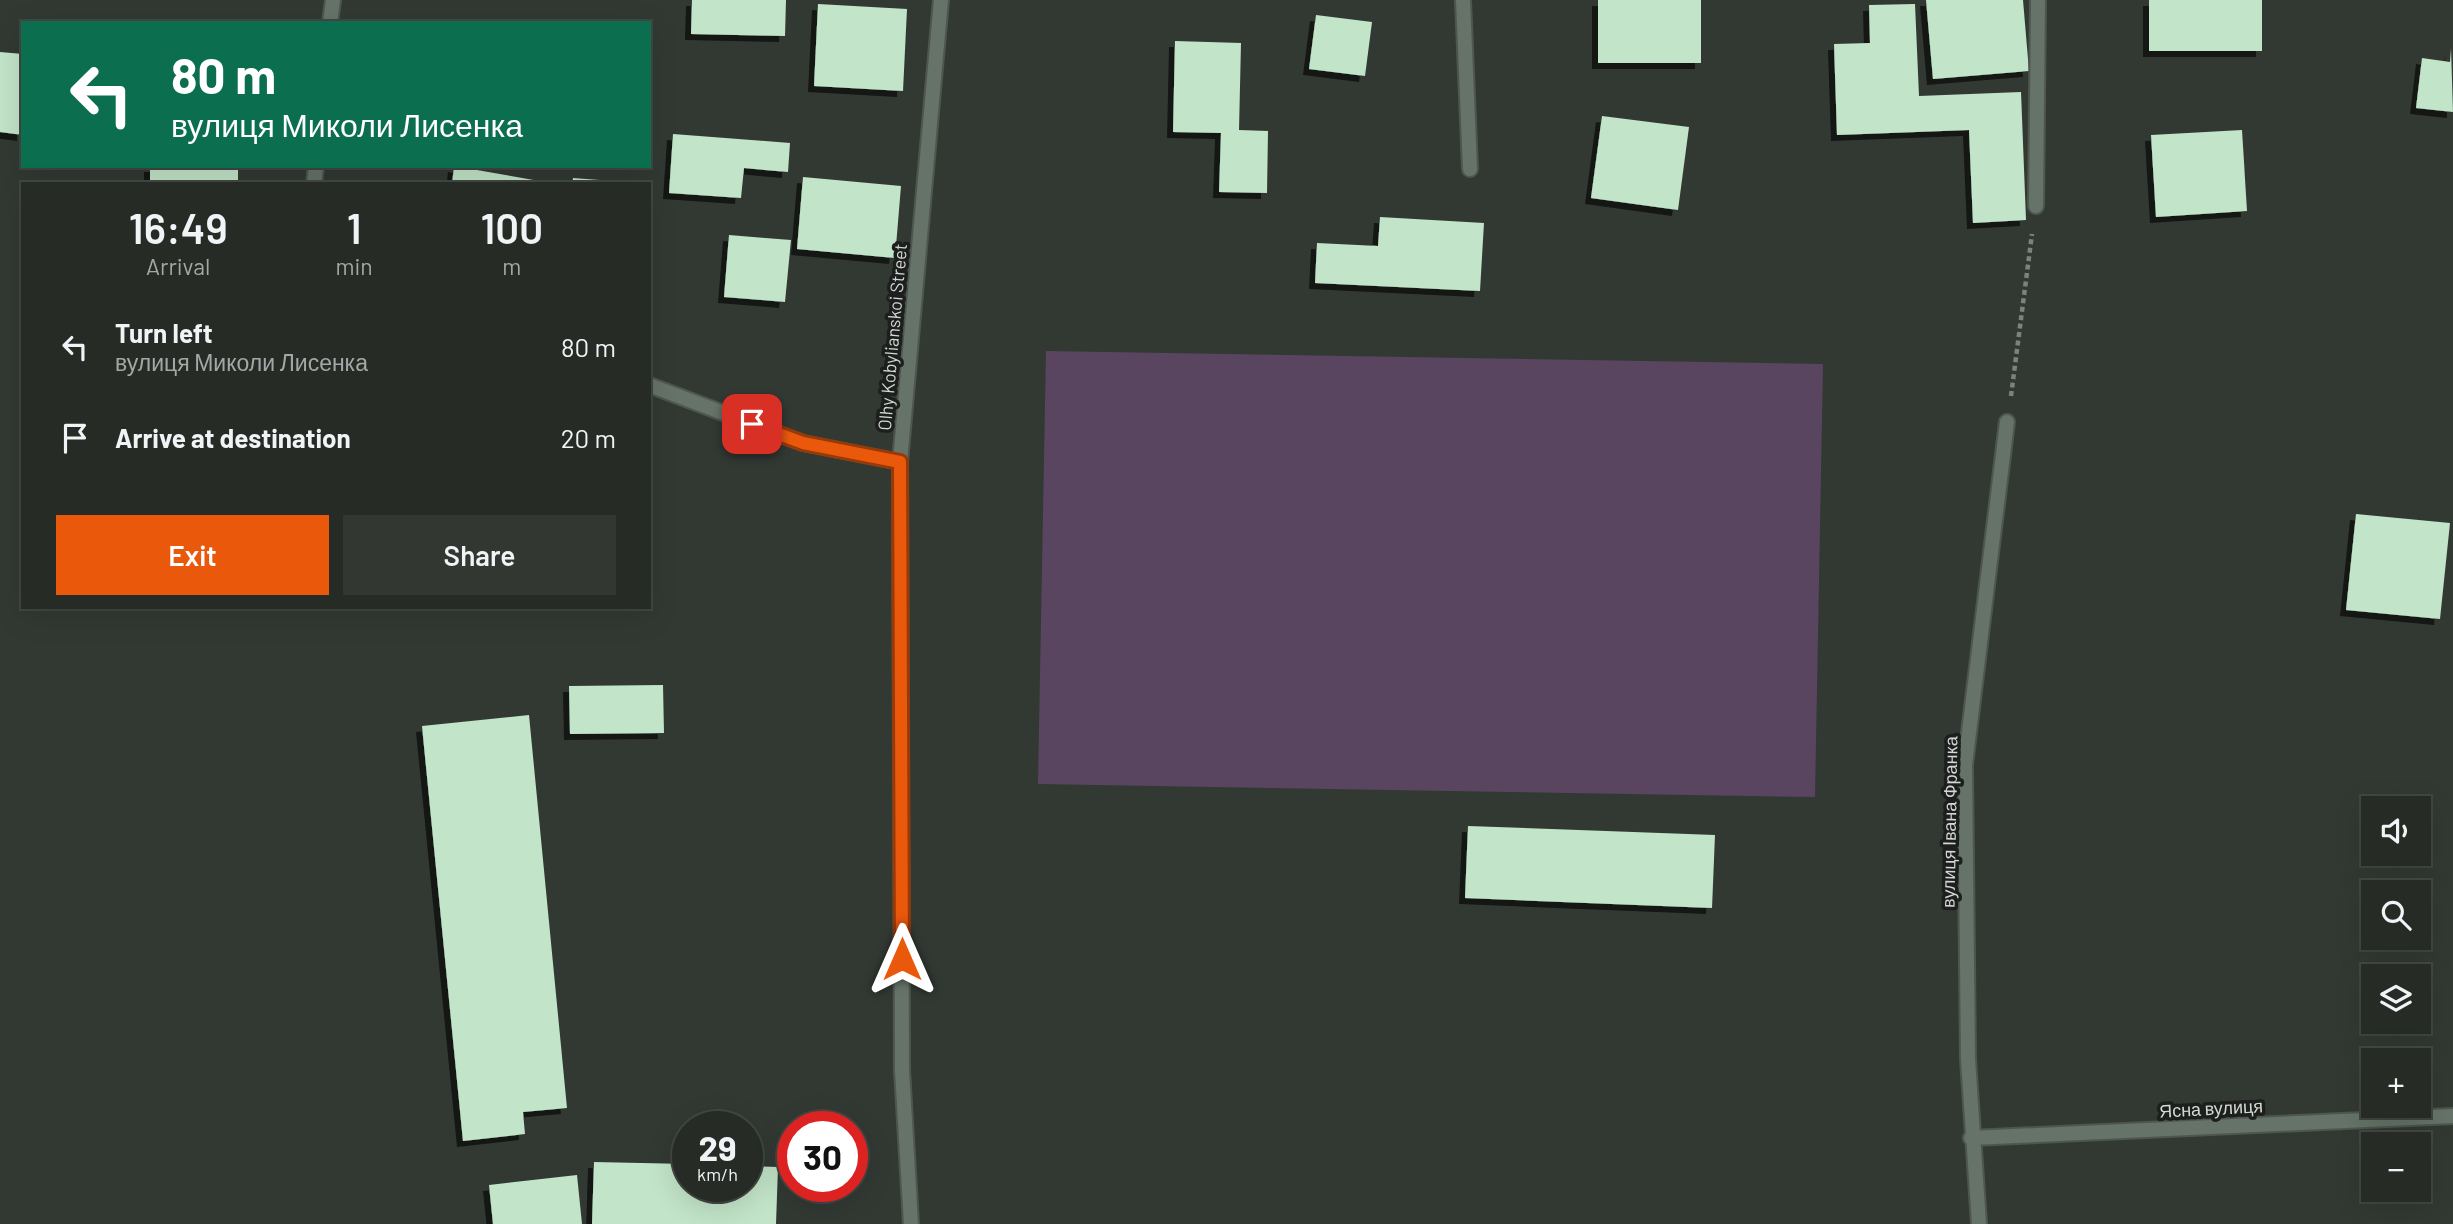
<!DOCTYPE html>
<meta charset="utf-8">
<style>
:root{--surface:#262b26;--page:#323732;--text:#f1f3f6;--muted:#a4a7a7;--line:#424743;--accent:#ea580c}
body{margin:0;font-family:Barlow,sans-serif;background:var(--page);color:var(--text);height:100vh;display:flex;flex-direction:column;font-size:26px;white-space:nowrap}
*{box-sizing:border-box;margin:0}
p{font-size:23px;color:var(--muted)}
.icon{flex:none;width:38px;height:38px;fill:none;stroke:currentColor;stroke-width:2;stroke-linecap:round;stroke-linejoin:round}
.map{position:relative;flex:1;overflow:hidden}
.drawer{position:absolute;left:21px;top:182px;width:630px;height:427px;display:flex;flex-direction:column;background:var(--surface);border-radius:0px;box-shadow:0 7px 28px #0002,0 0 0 2px var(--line)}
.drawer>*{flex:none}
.banner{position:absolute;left:21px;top:21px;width:630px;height:147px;border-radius:0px;box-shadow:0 7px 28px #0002,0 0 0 2px var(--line);background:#0b6e4f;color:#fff;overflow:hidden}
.buttons{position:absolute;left:2361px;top:796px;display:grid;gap:14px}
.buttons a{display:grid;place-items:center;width:70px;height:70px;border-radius:0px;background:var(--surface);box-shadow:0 7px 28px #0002,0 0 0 2px var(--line);font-size:35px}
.speed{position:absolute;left:672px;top:1111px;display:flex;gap:14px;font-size:35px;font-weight:700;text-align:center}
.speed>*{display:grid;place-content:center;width:91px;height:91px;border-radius:50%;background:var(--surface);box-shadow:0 7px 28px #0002,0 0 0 2px var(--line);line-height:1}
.speed small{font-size:18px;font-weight:400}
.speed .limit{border:10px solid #d22;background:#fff;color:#111}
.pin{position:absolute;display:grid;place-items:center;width:60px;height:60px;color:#fff;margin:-30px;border-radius:14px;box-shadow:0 4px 10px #0006}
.me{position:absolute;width:77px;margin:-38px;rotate:0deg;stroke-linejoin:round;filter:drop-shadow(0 0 5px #0008)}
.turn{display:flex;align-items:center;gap:24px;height:147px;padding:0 35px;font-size:32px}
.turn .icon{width:91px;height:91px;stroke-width:2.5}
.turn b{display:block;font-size:49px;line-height:60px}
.eta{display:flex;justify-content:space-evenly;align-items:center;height:119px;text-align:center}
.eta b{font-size:42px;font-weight:600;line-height:49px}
.button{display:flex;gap:14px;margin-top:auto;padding:14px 35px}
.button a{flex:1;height:80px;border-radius:0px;background:var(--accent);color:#fff;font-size:28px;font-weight:600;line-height:80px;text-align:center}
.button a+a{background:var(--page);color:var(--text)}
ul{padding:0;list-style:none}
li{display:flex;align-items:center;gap:21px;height:91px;padding:0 35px}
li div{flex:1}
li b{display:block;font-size:26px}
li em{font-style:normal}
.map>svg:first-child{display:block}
</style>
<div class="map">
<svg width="2453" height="1224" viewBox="0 0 2453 1224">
<defs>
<filter id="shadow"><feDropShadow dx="-6" dy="6" stdDeviation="0" flood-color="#0009"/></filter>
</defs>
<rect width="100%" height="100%" fill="#323933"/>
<path fill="#594560" d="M1046,351l777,13 -8,433 -777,-13z"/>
<g fill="#c2e4c8" filter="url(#shadow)">
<path d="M692,0h94l-1,36 -94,-2z"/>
<rect x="1598" y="0" width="103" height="63"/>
<path d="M1926,0h97l6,71 -96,8z"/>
<rect x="2149" y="0" width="113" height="51"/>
<path d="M818,4l89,5 -4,82 -89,-5z"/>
<path d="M1915,4l4,92 102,-4 5,128 -53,3 -4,-93 -132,5 -3,-91 36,-1 -1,-38z"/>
<path d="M1316,15l56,7 -7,54 -56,-7z"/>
<path d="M1175,41l66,2 -2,87 29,1 -1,62 -48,-1 2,-59 -48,-1z"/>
<path d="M2451,48l2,64 -37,-4 6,-50 28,4z"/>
<path d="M0,52l23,2v81l-23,-3z"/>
<path d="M1602,116l87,11 -11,83 -87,-12z"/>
<path d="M2242,130l5,81 -91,6 -5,-82z"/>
<path d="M673,134l117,9 -2,29 -44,-4 -3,30 -72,-5z"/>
<rect x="150" y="166" width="88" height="18"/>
<path d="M454,166l91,16v2h-93z"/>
<path d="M803,177l98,9 -6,72 -98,-9z"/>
<path d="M573,178l54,4v2h-55z"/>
<path d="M1380,217l104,6 -4,68 -165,-8 2,-40 61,3z"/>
<path d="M729,235l62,5 -6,62 -61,-5z"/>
<path d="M2356,514l94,9 -10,96 -94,-9z"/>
<path d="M663,685l1,48 -94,1 -1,-48z"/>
<path d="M529,715l38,393 -44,4 2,22 -62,7 -41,-415z"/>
<path d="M1468,826l247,9 -3,73 -247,-10z"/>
<path d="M594,1162l94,2v22h59v-20l31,1 -2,57h-184z"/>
<path d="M577,1175l5,49h-89l-4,-39z"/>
</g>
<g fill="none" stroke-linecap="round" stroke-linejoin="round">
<defs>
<g id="street">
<path d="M1463,0l7,169"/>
<path d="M330,23l3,-23"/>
<path d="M314,184l2,-18"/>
<path d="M2036,206l2,-206"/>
<path d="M649,385l154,58 97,19"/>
<path d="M1971,1138l482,-22"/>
<path d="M911,1224l-9,-154 -2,-608 41,-462"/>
<path d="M1979,1224l-11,-165 -3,-294 42,-343"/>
</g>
</defs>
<use href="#street" stroke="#4f5650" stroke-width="18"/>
<path stroke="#7c827c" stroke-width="4.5" stroke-dasharray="5 3.5" stroke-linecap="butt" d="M2011,396l21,-162"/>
<use href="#street" stroke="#657368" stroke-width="14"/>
</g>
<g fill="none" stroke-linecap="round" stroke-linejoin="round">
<defs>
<path id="route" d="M752,424l51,19 97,19 2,497"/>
</defs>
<use href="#route" stroke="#983908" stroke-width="18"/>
<use href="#route" stroke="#ea580c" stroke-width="12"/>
</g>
<g text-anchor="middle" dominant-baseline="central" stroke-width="7" stroke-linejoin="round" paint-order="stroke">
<g font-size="18" fill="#d3d8d3" stroke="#1c1f1d">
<text transform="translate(892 337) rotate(-85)">Olhy Kobylianskoi Street</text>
<text transform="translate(1949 822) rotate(-89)">вулиця Івана Франка</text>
<text transform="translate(2211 1108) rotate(-3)">Ясна вулиця</text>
</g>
</g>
</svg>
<div class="buttons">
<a><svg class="icon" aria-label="sound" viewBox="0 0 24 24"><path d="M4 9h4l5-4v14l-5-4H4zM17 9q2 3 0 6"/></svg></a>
<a><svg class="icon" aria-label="search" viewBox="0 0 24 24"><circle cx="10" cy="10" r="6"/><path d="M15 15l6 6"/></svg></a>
<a><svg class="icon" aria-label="layers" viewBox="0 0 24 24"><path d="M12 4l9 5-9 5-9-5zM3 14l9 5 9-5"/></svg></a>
<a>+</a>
<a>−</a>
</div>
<div class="speed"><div>29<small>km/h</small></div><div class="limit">30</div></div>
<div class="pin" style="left:752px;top:424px;background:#d93025"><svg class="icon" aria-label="arrive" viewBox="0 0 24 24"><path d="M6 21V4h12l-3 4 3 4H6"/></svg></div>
<svg class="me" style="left:902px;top:959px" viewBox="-20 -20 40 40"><path d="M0-17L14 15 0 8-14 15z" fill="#ea580c" stroke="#fff" stroke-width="4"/></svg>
<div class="banner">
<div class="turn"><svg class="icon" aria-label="left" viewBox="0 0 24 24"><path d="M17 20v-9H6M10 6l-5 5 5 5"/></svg><div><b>80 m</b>вулиця Миколи Лисенка</div></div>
</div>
<section class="drawer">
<div class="eta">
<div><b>16:49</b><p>Arrival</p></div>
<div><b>1</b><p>min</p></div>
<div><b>100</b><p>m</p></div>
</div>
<ul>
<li><svg class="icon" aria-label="left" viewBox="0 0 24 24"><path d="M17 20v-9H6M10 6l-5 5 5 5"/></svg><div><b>Turn left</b><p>вулиця Миколи Лисенка</p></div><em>80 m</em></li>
<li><svg class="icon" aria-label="arrive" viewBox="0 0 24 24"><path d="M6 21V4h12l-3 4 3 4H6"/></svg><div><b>Arrive at destination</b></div><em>20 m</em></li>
</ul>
<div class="button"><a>Exit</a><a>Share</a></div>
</section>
</div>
